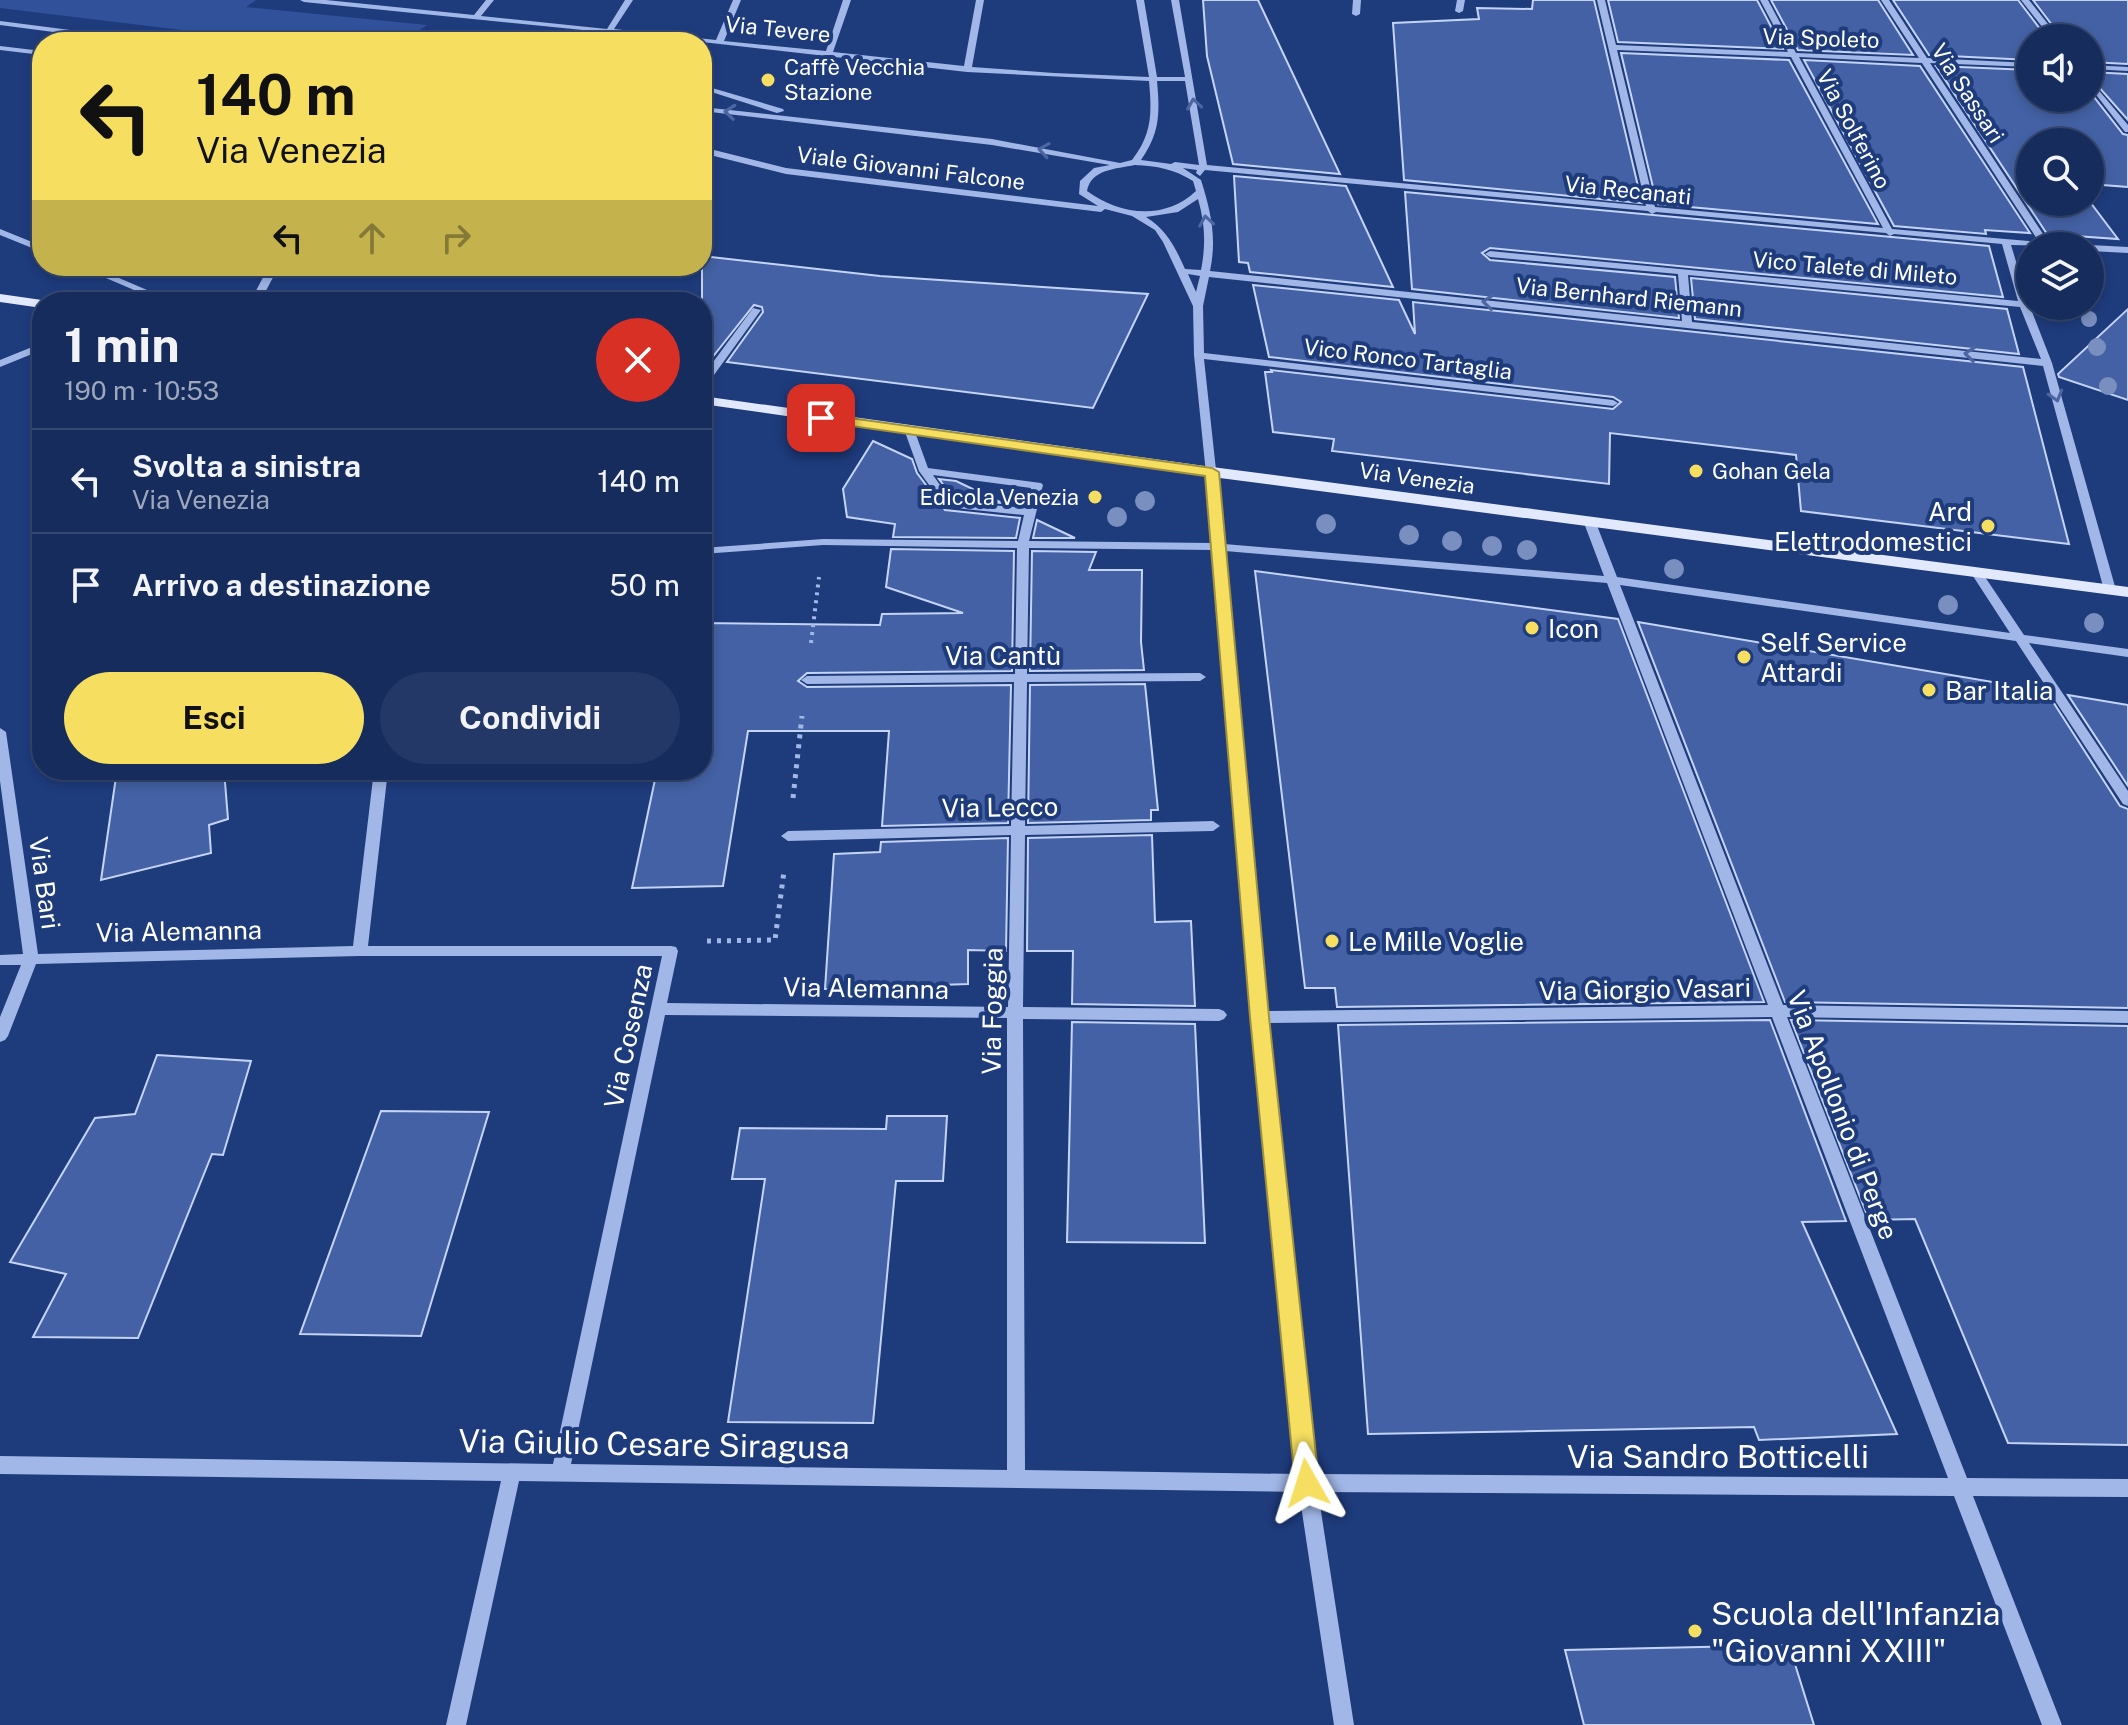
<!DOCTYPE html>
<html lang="it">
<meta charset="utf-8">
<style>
:root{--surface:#162c5d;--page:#233866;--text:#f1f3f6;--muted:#9ea7bc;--line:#354872;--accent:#f6df60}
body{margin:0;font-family:"Public Sans",sans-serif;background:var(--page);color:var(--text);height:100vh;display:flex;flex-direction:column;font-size:30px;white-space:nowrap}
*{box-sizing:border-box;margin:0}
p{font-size:26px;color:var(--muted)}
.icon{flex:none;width:44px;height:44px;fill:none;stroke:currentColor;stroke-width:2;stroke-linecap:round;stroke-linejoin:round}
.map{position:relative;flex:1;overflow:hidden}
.drawer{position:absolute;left:32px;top:292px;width:680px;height:488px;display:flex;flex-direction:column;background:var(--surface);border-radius:32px;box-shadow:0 4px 12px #0003,0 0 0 2px var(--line)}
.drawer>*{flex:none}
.banner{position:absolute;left:32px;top:32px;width:680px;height:244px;border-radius:32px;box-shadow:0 4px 12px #0003,0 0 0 2px var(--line);background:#f6df60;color:#111;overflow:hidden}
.fabs{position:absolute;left:2016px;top:24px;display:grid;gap:16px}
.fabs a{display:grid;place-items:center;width:88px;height:88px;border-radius:50%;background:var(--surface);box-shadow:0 4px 12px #0003,0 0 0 2px var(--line);font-size:40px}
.pin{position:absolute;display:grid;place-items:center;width:68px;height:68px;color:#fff;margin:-34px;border-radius:16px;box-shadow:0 4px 12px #0006}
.me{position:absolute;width:88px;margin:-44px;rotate:354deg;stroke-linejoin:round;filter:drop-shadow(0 0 6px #0008)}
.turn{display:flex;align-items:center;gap:28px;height:168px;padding:0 32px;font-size:36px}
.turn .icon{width:104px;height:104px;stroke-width:2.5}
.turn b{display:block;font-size:56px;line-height:68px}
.lanes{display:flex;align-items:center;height:76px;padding:0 32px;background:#0003;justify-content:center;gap:40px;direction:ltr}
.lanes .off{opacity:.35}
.round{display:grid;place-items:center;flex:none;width:84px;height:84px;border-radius:42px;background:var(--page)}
.head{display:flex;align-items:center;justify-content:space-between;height:136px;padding:0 32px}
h1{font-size:48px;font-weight:700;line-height:60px}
.action{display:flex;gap:16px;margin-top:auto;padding:16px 32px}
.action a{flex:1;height:92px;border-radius:48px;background:var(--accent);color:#111;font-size:32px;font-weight:700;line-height:92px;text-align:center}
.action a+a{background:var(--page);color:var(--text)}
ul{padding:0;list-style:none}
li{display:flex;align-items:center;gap:24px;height:104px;padding:0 32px;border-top:2px solid var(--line)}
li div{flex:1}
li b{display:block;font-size:30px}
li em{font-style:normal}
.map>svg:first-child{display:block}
</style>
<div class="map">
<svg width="2128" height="1725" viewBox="0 0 2128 1725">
<rect width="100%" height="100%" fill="#1e3b7c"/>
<path fill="#31529b" d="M0,0h256l-10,7 181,18 -25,17h-121l-281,-34z"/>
<g fill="#4361a4" stroke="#c4d4f6" stroke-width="2">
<path d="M1203,0h55l82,174 -107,-10 -26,-108z"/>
<path d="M1533,0h61l48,203 -238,-23 -11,-157 86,-4 -2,-11 55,1z"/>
<path d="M1608,0h149l26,49 -165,-7z"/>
<path d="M1771,0h107l35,55 -115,-5z"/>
<path d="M1893,0h125l29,38h-17v22l-101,-5z"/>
<path d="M2033,0h95v64l-38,-2v-24h-28z"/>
<path d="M1621,53l168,7 89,164 -221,-20z"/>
<path d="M1804,60l116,6 110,167 -45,-3 1,4 -92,-8z"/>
<path d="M1936,66l94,4v28h60v-6l33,42 5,1v52l-38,-3v-42h-60v60h60l28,37 -71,-5z"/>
<path d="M2090,72l38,2v46l-38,-43z"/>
<path d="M1234,176l112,10 47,101 -143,-15 -2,-9 -9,-1z"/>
<path d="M1405,192l584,54 14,51 -513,-49 -8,5 8,7 185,17 4,41 -267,-29z"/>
<path d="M702,256l178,20 268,18 -55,114 -366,-46 36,-50 -1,-5 -8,-2 -43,54 -9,-1z"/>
<path d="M1691,278l316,31 12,45 -324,-35z"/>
<path d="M1253,285l146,15 16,34 -2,-32 610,65 46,177 -268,-33 -5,-56 -186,-22 -1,51 -277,-33 2,-12 -61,-7 -8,-60h7l-1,-2 342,39 8,-7 -8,-5 -344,-40z"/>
<path d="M2128,309v91l-69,-23 -1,-3z"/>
<path d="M873,441l39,18 5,14 28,37 75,8 -4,20 -123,-1 2,-13 -48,-7 -4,-28z"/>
<path d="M939,479l17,2 46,22 -48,-4z"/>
<path d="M1037,520l38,18h-42z"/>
<path d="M891,549l123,2 -2,120 -205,2 -9,8 9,6 204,-2 -3,138 -126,3 7,-95h-141l-25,155 -91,2 25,-118h45v-147l178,2 2,-11 81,-1 -77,-26z"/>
<path d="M1032,551l64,1 -7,18h53l-1,72 3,28 -114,1z"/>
<path d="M1255,571l363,48 146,383 -427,5 -2,-19h-30z"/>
<path d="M1638,622l408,69 74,115 8,3v199l-343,-6z"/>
<path d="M1145,684l13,126h-7v10l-123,3 2,-138z"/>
<path d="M2068,695l60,10v81z"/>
<path d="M117,770h107l4,49 -19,6 2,28 -110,27z"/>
<path d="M1152,835l3,87 36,-1 4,85 -123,-2 1,-53h-46l1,-113z"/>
<path d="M1008,838l-2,113 -38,-1v34l-143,5 9,-135 46,-2 1,-10z"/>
<path d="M1770,1020l76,201 -44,1 95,212 -138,6 -5,-13 -386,7 -30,-409z"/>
<path d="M1791,1020l337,6v419l-120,-2 -93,-224 -46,1z"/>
<path d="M1072,1022l123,2 10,219 -138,-1z"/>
<path d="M157,1055l94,6 -28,94 -11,-1 -74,184 -105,-1 33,-63 -56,-12 85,-144 40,-4z"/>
<path d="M381,1111l108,1 -68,224 -121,-2z"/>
<path d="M887,1116h60l-4,65h-47l-23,242 -145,-1 37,-243h-33l8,-51 146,1z"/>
<path d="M1789,1645l25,80h-230l-19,-75z"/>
</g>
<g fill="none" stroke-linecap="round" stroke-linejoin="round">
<path stroke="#a1b7e7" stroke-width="4" stroke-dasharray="3 5" stroke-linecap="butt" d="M811,643l8,-66"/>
<g stroke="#a1b7e7" stroke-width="5" stroke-dasharray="4 6" stroke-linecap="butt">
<path d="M793,798l9,-82"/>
<path d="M707,941l68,-1 9,-69"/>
</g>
<g fill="#a1b7e7" fill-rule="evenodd">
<path d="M300,0h26l148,15 12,-15h8l-13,16 126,13 18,-29h8l-19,29 102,11 17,-40h8l-17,41 102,10 17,-51h8l-18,52 131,14 12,-66h8l-12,67 82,6 95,4 -13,-77h8l13,77h28l-14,-77h8l28,165 439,41 -49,-206h8l11,45 172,7 -28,-52h8l28,53 123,5 -38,-58h8l38,58 103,5v4l-100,-4 119,180 7,3 -45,-1 18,59 23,59 64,227 -2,3 -4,1 -6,-4 -61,-224 -834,-89 -6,29 1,47 409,47 5,3 -5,3 -409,-47 20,185 380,32 -20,-53 6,-3 6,3 21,54 393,56 -39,-60 6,-4 4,2 43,64 104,14v8l-99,-14 99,148v15l-5,-2 -107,-163 -396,-56 163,420 345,6v12l-341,-6 180,461 161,1v18l-155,-1 89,229h-20l-88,-229 -636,-4 36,233h-20l-35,-233 -780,-11 -53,244h-20l55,-244 -501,-7v-18l553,8 109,-508h-302l-324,8 -28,72 -3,4 -5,2v-25l21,-52h-21v-10l23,-1 -23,-173v-53l6,4 32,222 315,-8 21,-176h14l-20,176h303l5,1 2,4 -11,52 341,4 3,-172 -223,6 -7,-5 7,-5 223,-5 3,-144 -207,2 -6,-4 6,-4 208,-2 2,-126 -194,-3 -121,9v-6l121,-9 195,2 6,-26 -79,-8 -26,-36 -14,-39 5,-3 5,3 13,36 113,15 2,2 -14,56 184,2 -19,-188 -1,-49 -30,-64 -8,-12 -23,-14 -27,-7 -4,3 -315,-38 -84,-21v-6l84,21 312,38 -19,-12 1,-13 14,-13 16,-3 -118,-20 -290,-34v-4l290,32 128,24 12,-3c20,-26 20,-46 17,-79l-182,-9 -265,-30 -398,-40zM1617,50l174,7 92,171 -228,-21zM1799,57l123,6 117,179 -147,-13zM1157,81h28l14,84 -24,-3 -4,2 -30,-4c19,-27 19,-47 16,-79zM1135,165c22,1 39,4 58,16l3,10c-32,30 -76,24 -109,0 4,-22 29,-22 48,-26zM1183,168l14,2 -1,3 4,3 5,-6 443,41 4,3 4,-2 230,21 4,3 4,-2 108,10 16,57 -528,-50 -5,3 5,3 188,17 4,47 -472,-50c7,-33 1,-59 -9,-91zM1198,199c7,24 8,46 3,71l-16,-1c-10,-22 -18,-39 -39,-52l32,-5zM1188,274l12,2 -4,16zM1688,275l332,32 21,52 -349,-37zM933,475l98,13 -5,20 -74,-6zM1029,548l184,2 13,127 25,340 46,457 -272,-4 -2,-451 196,2 5,-2 3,-4 -3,-4 -5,-2 -196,-2 2,-172 188,-4 7,-5 -7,-5 -188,5 2,-144 173,-1 6,-4 -6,-4 -173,1zM1225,551l382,32 161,422 -502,6 -28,-334zM665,1015l342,3v452l-436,-6zM1772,1017l176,461 -633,-4 -48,-451z"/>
<path d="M1353,0h8l-1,14 -4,2 -4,-2z"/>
<path d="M1457,0h8l-2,11 -4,2 -4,-2z"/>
<path d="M2021,0h8l30,38h-8z"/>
<path d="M0,21l148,19 4,2h-22l-130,-17z"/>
<path d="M0,46l42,5v4l-42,-5z"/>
<path d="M2090,65l38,2v4l-38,-2z"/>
<path d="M2090,80l38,45v7h-3l-35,-45z"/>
<path d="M702,85l81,24 1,2 -7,2 -75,-24z"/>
<path d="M0,229l42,17v6l-42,-17z"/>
<path d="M2090,245l38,2v6l-38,-2v-5h-3z"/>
<path d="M78,266h13l84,36h-13z"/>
<path d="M269,266h10l-19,36h-10z"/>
<path d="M753,308l8,2 -55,76 -4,1v-10z"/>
<path d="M42,343v7l-42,17v-7z"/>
</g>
<g fill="#e2e9fd" fill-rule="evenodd">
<path d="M0,294l42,6 6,2h-6v6l-42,-6z"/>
<path d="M702,396l510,71 916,120v10l-916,-120 -510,-73z"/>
</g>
</g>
<g fill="#798fbf">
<circle cx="2089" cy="319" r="8"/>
<circle cx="2097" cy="347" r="9"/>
<circle cx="2108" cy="386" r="9"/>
<circle cx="1145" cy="501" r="10"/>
<circle cx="1117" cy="517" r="10"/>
<circle cx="1326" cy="524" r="10"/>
<circle cx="1409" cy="535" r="10"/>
<circle cx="1452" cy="541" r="10"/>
<circle cx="1492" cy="546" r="10"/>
<circle cx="1527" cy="550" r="10"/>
<circle cx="1674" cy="569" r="10"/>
<circle cx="1948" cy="605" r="10"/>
<circle cx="2094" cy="623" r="10"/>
</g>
<defs><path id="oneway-chevron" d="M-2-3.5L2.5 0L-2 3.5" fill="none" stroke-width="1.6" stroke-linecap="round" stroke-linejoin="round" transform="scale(2)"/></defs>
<g stroke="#4c66a1">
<use href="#oneway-chevron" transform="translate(1194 104) rotate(-99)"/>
<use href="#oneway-chevron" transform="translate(730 112) rotate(-174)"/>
<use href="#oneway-chevron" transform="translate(1044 150) rotate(-171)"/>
<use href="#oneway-chevron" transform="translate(1206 221) rotate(-99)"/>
<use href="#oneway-chevron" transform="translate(1488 302) rotate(-174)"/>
<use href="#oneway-chevron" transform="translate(1970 354) rotate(-174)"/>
<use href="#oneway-chevron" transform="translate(2056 396) rotate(74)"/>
</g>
<path fill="#f6df60" stroke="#a0913e" stroke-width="2" d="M821,414l391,54 7,4 50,545 50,466 -3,8 -9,4 -8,-4 -4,-8 -45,-466 -45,-541 -389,-55v-6z"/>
<g fill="#f6df60" stroke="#1e3b7c" stroke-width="3">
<circle cx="768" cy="80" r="8"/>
<circle cx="1696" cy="471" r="8"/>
<circle cx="1095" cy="497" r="8"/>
<circle cx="1988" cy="526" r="8"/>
<circle cx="1532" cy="628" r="8"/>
<circle cx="1744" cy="657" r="8"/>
<circle cx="1929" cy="690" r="8"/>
<circle cx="1332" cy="941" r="8"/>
<circle cx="1695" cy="1631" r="8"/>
</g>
<g text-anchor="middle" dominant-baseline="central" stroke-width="8" stroke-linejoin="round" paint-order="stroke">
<g font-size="22" fill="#fff" stroke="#1e3b7c">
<text transform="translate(778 29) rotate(6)">Via Tevere</text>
<text transform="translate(1821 38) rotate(2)">Via Spoleto</text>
<text transform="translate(1968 93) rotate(57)">Via Sassari</text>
<text transform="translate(1854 129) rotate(62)">Via Solferino</text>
<text transform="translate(911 168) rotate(7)">Viale Giovanni Falcone</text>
<text transform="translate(1628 190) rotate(6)">Via Recanati</text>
<text transform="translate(1855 268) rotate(5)">Vico Talete di Mileto</text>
<text transform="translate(1629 297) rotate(6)">Via Bernhard Riemann</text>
<text transform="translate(1408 359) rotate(7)">Vico Ronco Tartaglia</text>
<text transform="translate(1417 478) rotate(8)">Via Venezia</text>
</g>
<g font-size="22" fill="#fff" stroke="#1e3b7c" text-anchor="start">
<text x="784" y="67">Caffè Vecchia<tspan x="784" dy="25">Stazione</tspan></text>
<text x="1712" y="471">Gohan Gela</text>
<text x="1079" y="497" text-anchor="end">Edicola Venezia</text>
</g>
<g font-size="26" fill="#fff" stroke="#1e3b7c" text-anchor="start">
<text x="1972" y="511" text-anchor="end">Ard<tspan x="1972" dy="30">Elettrodomestici</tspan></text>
<text x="1548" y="628">Icon</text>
<text x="1760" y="642">Self Service<tspan x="1760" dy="30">Attardi</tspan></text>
<text x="1945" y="690">Bar Italia</text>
<text x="1348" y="941">Le Mille Voglie</text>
</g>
<g font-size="26" fill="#fff" stroke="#1e3b7c">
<text x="1003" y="655">Via Cantù</text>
<text transform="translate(1000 807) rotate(-1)">Via Lecco</text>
<text transform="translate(45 883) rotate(82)">Via Bari</text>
<text transform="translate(179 931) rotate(-1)">Via Alemanna</text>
<text transform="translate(866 988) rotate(1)">Via Alemanna</text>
<text transform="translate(1645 989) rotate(-1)">Via Giorgio Vasari</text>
<text transform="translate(992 1011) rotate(-89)">Via Foggia</text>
<text transform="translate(628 1036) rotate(-78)">Via Cosenza</text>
<text transform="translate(1843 1115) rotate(69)">Via Apollonio di Perge</text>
</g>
<g font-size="32" fill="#fff" stroke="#1e3b7c">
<text transform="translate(654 1444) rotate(1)">Via Giulio Cesare Siragusa</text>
<text x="1718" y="1456">Via Sandro Botticelli</text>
</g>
<g font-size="32" fill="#fff" stroke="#1e3b7c" text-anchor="start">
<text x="1711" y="1613">Scuola dell'Infanzia<tspan x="1711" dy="37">"Giovanni XXIII"</tspan></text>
</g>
</g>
</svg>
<div class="fabs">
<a><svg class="icon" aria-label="sound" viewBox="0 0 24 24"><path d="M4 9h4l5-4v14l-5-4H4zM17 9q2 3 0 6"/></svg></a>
<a><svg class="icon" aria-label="search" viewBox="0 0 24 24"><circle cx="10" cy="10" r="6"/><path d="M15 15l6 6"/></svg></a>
<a><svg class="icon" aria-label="layers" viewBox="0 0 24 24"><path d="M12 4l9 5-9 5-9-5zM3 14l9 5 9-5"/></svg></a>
</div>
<div class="pin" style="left:821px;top:418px;background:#d93025"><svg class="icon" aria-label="arrive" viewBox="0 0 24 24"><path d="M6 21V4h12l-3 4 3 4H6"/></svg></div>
<svg class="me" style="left:1307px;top:1483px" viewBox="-20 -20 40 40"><path d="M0-17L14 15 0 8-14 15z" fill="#f6df60" stroke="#fff" stroke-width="4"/></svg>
<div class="banner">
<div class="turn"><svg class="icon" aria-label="left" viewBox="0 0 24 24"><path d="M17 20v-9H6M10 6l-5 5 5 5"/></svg><div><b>140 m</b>Via Venezia</div></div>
<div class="lanes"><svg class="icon" aria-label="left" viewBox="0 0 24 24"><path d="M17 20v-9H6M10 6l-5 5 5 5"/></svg><svg class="icon off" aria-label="ahead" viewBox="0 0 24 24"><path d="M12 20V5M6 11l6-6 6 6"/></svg><svg class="icon off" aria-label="right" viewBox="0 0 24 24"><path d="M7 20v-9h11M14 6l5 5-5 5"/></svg></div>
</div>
<section class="drawer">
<div class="head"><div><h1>1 min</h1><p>190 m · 10:53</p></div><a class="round" style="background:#d93025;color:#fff"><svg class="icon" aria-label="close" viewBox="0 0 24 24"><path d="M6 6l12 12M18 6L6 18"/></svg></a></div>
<ul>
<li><svg class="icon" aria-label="left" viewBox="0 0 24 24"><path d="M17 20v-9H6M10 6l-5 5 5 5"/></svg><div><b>Svolta a sinistra</b><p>Via Venezia</p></div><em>140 m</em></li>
<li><svg class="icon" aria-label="arrive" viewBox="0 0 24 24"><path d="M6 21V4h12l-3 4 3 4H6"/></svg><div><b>Arrivo a destinazione</b></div><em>50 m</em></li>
</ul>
<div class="action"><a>Esci</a><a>Condividi</a></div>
</section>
</div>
